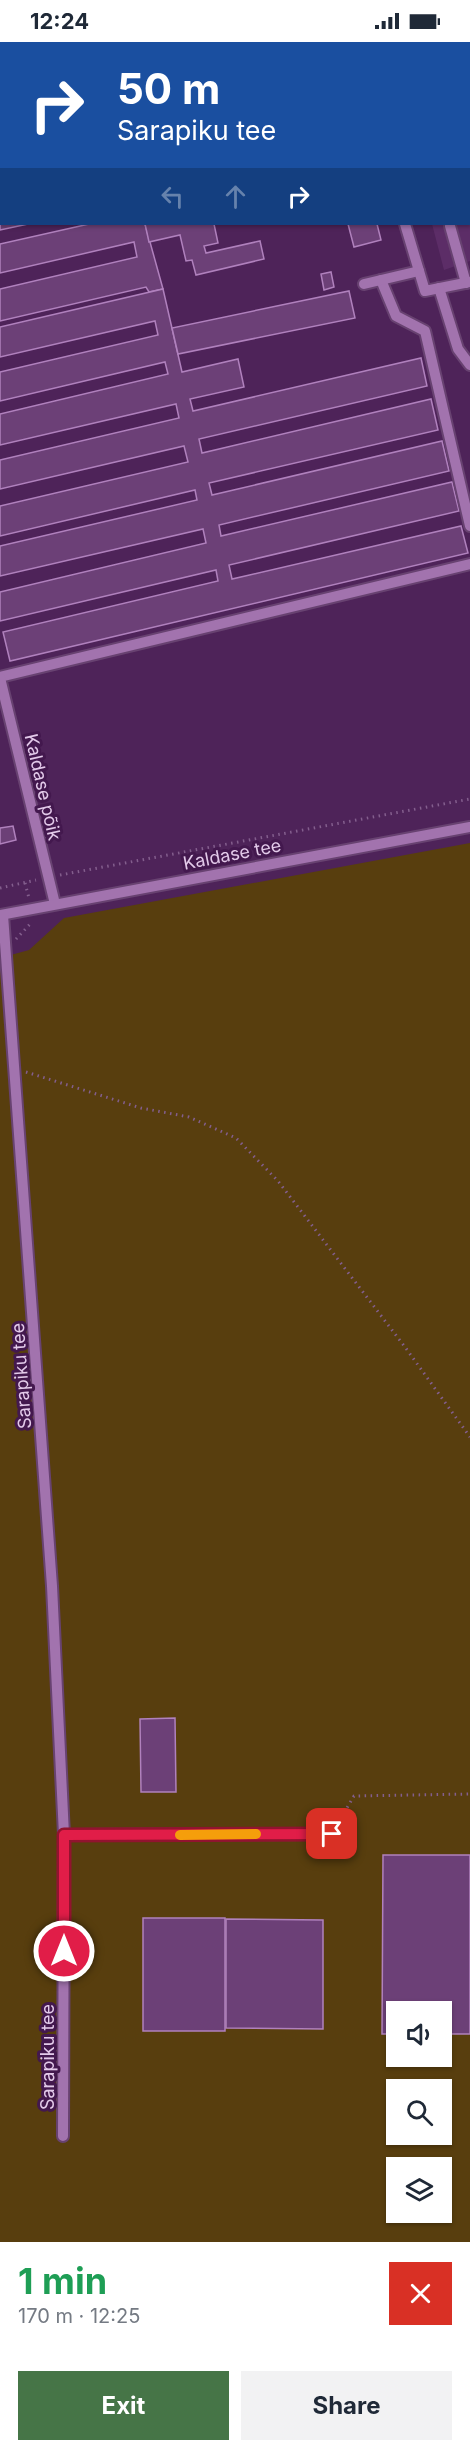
<!DOCTYPE html>
<meta charset="utf-8">
<style>
:root{--surface:#fff;--page:#f2f2f3;--text:#1f2937;--muted:#747a83;--accent:#467547}
body{margin:0;font-family:Inter,sans-serif;background:var(--page);color:var(--text);height:100vh;display:flex;flex-direction:column;font-size:22px;white-space:nowrap}
*{box-sizing:border-box;margin:0}
p{font-size:20px;color:var(--muted)}
.icon{flex:none;width:33px;height:33px;fill:none;stroke:currentColor;stroke-width:2;stroke-linecap:round;stroke-linejoin:round}
.map{position:relative;height:2200px;overflow:hidden}
.panel{display:flex;flex-direction:column;background:var(--surface);flex:1}
.panel>*{flex:none}
.banner{position:absolute;left:0px;top:0px;width:471px;height:183px;box-shadow:0 2px 4px #0004;background:#1a4fa0;color:#fff;overflow:hidden}
.controls{position:absolute;left:386px;top:1959px;display:grid;gap:12px}
.controls a{display:grid;place-items:center;width:66px;height:66px;border-radius:0px;background:var(--surface);box-shadow:0 2px 4px #0004;font-size:30px}
.pin{position:absolute;display:grid;place-items:center;width:51px;height:51px;color:#fff;margin:-26px;border-radius:12px;box-shadow:0 3px 9px #0006}
.me{position:absolute;width:66px;margin:-33px;rotate:0deg;stroke-linejoin:round;filter:drop-shadow(0 0 4px #0008)}
.turn{display:flex;align-items:center;gap:21px;height:126px;padding:0 18px;font-size:27px}
.turn .icon{width:78px;height:78px;stroke-width:2.5}
.turn b{display:block;font-size:42px;line-height:51px}
.lanes{display:flex;align-items:center;height:57px;padding:0 18px;background:#0003;justify-content:center;gap:30px;direction:ltr}
.lanes .off{opacity:.35}
.round{display:grid;place-items:center;flex:none;width:63px;height:63px;border-radius:0px;background:var(--page)}
.head{display:flex;align-items:center;justify-content:space-between;height:102px;padding:0 18px}
h1{font-size:36px;font-weight:700;line-height:45px;color:#1e9e55}
.button{display:flex;gap:12px;margin-top:auto;padding:12px 18px}
.button a{flex:1;height:69px;border-radius:0px;background:var(--accent);color:#fff;font-size:24px;font-weight:700;line-height:69px;text-align:center}
.button a+a{background:var(--page);color:var(--text)}
.status{display:flex;justify-content:space-between;align-items:center;height:42px;padding:0 30px;background:var(--surface);direction:ltr}
.status svg{height:16px;fill:currentColor}
.map>svg:first-child{display:block}
</style>
<div class="status"><b>12:24</b><svg viewBox="0 0 49 12"><path d="M0 12V9h3v3zM5 12V6h3v6zM10 12V3h3v9zM15 12V0h3v12zM26 1h20v11H26zM47 4h2v5h-2z"/></svg></div>
<div class="map">
<svg width="470" height="2200" viewBox="0 0 470 2200">
<rect width="100%" height="100%" fill="#4e2359"/>
<path fill="#5c2d67" d="M386,0h84v219l-26,9 -12,-46h38v-180z"/>
<path fill="#583e0e" fill-rule="evenodd" d="M470,801v1399h-470v-1284l29,-8 35,-32zM396,1970h45v44h-45zM396,2048h45v44h-45zM396,2126h45v44h-45z"/>
<g fill="#6c4077" stroke="#b081bd" stroke-width="1.5">
<path d="M290,0h54l1,2h-61z"/>
<rect x="390" y="0" width="25" height="2"/>
<path d="M2,70v32h-2v-31z"/>
<path d="M0,115h2l-2,30z"/>
<path d="M0,160l2,22h26l-28,6z"/>
<path d="M89,182h56l18,65 -14,3 -3,-5 -146,34v-32l137,-32 -3,-15 -134,31v-29z"/>
<path d="M145,182h69l4,19 -14,3 2,7 54,-12 4,18 -68,16 -4,-15 -6,1 -6,-26 -31,7z"/>
<path d="M348,182h29l4,16 -27,7z"/>
<path d="M331,230l3,15 -10,3 -3,-16z"/>
<path d="M163,247l19,83 56,-13 6,28 -54,12 3,12 228,-53 6,28 -228,53 3,14 229,-54 7,31 -229,53 3,12 230,-54 7,30 -230,54 2,11 231,-54 7,29 -230,54 3,14 229,-53 7,27 -458,108 -7,-29 215,-51 -2,-11 -216,51v-29l206,-49 -3,-14 -203,47v-30l197,-46 -2,-10 -195,46v-30l188,-44 -4,-16 -184,43v-29l179,-42 -3,-14 -176,41v-31l168,-40 -3,-12 -165,39v-29l158,-37 -3,-14 -155,36v-30z"/>
<path d="M349,249l6,27 -177,36 -6,-26z"/>
<path d="M13,784l3,14 -16,4v-16z"/>
<path d="M175,1676l1,74h-35l-1,-73z"/>
<path d="M383,1813h87v179h-29v-22h-45v22h-14z"/>
<rect x="143" y="1876" width="82" height="113"/>
<path d="M226,1877l97,1v109l-97,-1z"/>
</g>
<g fill="none" stroke-linecap="round" stroke-linejoin="round">
<defs>
<g id="minor">
<path d="M425,0l1,2"/>
<path d="M470,114v2"/>
<path d="M405,182l20,67 45,-9"/>
<path d="M450,184l16,57"/>
<path d="M381,238l15,36 29,15 45,195"/>
<path d="M364,242l55,-13"/>
<path d="M439,246l19,61 12,16"/>
<path d="M0,635l470,-113"/>
<path d="M0,636l55,226"/>
<path d="M0,873l470,-88"/>
<path d="M3,873l49,671 12,249 -1,301"/>
<path d="M64,1793l268,-1"/>
</g>
</defs>
<use href="#minor" stroke="#684271" stroke-width="14"/>
<g stroke="#835e8d" stroke-width="3" stroke-dasharray="1.5 4.5" stroke-linecap="butt">
<path d="M60,833l410,-76"/>
<path d="M25,841l4,15"/>
<path d="M0,846l36,-8"/>
<path d="M16,897l16,-17"/>
<path d="M26,1030l115,36 48,9 47,21 42,43 127,166 65,90"/>
<path d="M338,1781l16,-27 116,-2"/>
</g>
<use href="#minor" stroke="#a273ae" stroke-width="10"/>
</g>
<g fill="none" stroke-linecap="round" stroke-linejoin="round">
<defs>
<path id="route" d="M64,1909v-116l268,-1"/>
</defs>
<use href="#route" stroke="#92132f" stroke-width="15"/>
<use href="#route" stroke="#e11d48" stroke-width="10"/>
<path stroke="#f59e0b" stroke-width="10" d="M180,1793l76,-1"/>
</g>
<g text-anchor="middle" dominant-baseline="central" stroke-width="6" stroke-linejoin="round" paint-order="stroke">
<g font-size="18" fill="#e3caea" stroke="#43184e">
<text transform="translate(43 745) rotate(77)">Kaldase põik</text>
<text transform="translate(232 812) rotate(-11)">Kaldase tee</text>
<text transform="translate(21 1334) rotate(-94)">Sarapiku tee</text>
<text transform="translate(47 2015) rotate(-90)">Sarapiku tee</text>
</g>
</g>
</svg>
<div class="controls">
<a><svg class="icon" aria-label="sound" viewBox="0 0 24 24"><path d="M4 9h4l5-4v14l-5-4H4zM17 9q2 3 0 6"/></svg></a>
<a><svg class="icon" aria-label="search" viewBox="0 0 24 24"><circle cx="10" cy="10" r="6"/><path d="M15 15l6 6"/></svg></a>
<a><svg class="icon" aria-label="layers" viewBox="0 0 24 24"><path d="M12 4l9 5-9 5-9-5zM3 14l9 5 9-5"/></svg></a>
</div>
<div class="pin" style="left:332px;top:1792px;background:#d93025"><svg class="icon" aria-label="arrive" viewBox="0 0 24 24"><path d="M6 21V4h12l-3 4 3 4H6"/></svg></div>
<svg class="me" style="left:64px;top:1909px" viewBox="-20 -20 40 40"><circle r="17" fill="#e11d48" stroke="#fff" stroke-width="3"/><path d="M0-11L8 9 0 5-8 9z" fill="#fff"/></svg>
<div class="banner">
<div class="turn"><svg class="icon" aria-label="right" viewBox="0 0 24 24"><path d="M7 20v-9h11M14 6l5 5-5 5"/></svg><div><b>50 m</b>Sarapiku tee</div></div>
<div class="lanes"><svg class="icon off" aria-label="left" viewBox="0 0 24 24"><path d="M17 20v-9H6M10 6l-5 5 5 5"/></svg><svg class="icon off" aria-label="ahead" viewBox="0 0 24 24"><path d="M12 20V5M6 11l6-6 6 6"/></svg><svg class="icon" aria-label="right" viewBox="0 0 24 24"><path d="M7 20v-9h11M14 6l5 5-5 5"/></svg></div>
</div>
</div>
<section class="panel">
<div class="head"><div><h1>1 min</h1><p>170 m · 12:25</p></div><a class="round" style="background:#d93025;color:#fff"><svg class="icon" aria-label="close" viewBox="0 0 24 24"><path d="M6 6l12 12M18 6L6 18"/></svg></a></div>
<div class="button"><a>Exit</a><a>Share</a></div>
</section>
